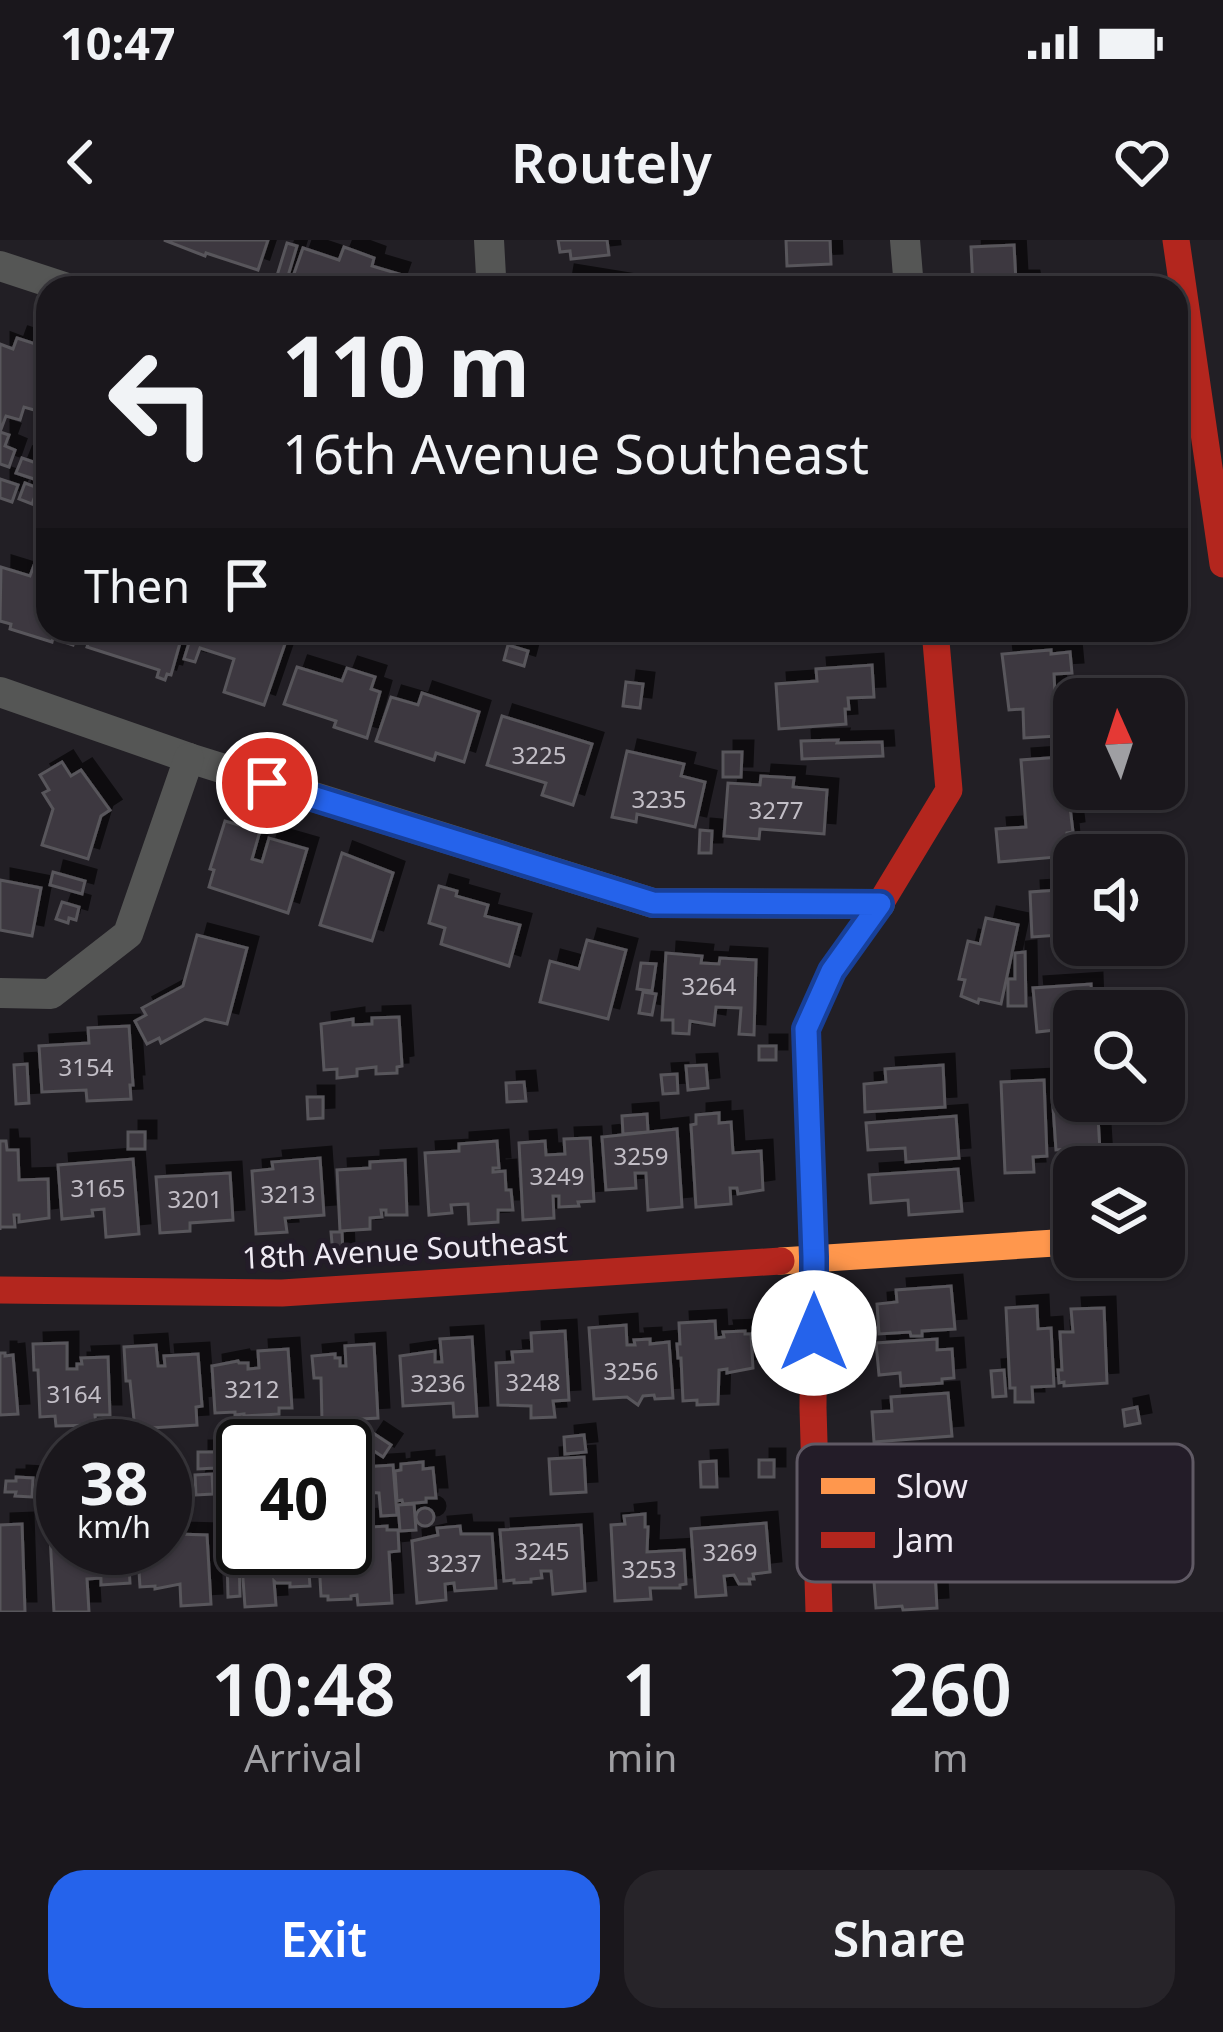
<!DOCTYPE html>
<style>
:root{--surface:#1a171c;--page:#272429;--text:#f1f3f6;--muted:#9f9fa3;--line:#38363b;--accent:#2563eb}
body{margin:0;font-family:"Noto Sans",sans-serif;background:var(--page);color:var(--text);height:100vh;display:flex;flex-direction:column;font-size:45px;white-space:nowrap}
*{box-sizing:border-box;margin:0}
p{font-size:39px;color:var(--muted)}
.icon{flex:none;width:66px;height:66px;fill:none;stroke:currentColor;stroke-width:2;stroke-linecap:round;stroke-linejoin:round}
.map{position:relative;height:1372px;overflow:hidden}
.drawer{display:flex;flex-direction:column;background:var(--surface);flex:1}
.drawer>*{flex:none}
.guide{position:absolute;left:36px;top:36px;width:1152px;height:366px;border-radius:36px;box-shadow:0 3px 9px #0004,0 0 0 3px var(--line);background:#1a171c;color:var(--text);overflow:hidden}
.needle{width:78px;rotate:357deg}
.tools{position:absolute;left:1053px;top:438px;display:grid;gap:24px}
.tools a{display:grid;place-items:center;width:132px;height:132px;border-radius:24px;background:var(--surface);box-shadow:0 3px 9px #0004,0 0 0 3px var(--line);font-size:60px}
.speed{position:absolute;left:36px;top:1179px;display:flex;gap:24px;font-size:60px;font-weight:700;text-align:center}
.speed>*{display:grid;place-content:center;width:156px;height:156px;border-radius:50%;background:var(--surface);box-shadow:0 3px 9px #0004,0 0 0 3px var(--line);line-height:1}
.speed small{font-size:30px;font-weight:400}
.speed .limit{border:6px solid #111;border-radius:18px;background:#fff;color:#111}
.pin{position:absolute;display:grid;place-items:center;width:102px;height:102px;color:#fff;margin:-51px;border:6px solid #fff;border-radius:50%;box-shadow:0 3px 12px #0007}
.me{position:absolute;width:132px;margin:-66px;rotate:0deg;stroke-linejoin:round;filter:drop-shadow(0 0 9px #0008)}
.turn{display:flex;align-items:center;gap:42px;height:252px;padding:0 48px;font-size:54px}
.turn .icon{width:156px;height:156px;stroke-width:2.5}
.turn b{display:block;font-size:84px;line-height:102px}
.then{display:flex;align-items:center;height:114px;padding:0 48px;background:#0003;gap:24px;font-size:45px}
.eta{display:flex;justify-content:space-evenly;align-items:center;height:204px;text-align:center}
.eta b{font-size:72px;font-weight:600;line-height:84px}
.cta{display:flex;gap:24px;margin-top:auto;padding:24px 48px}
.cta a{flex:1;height:138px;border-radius:36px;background:var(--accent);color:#fff;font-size:48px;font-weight:600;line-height:138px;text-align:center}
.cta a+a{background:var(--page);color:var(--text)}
.status{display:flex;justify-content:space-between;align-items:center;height:84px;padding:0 60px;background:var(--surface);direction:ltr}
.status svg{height:33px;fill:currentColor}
header{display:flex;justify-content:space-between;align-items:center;height:156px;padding:0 48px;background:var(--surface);font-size:54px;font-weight:600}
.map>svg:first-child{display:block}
</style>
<div class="status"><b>10:47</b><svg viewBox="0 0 49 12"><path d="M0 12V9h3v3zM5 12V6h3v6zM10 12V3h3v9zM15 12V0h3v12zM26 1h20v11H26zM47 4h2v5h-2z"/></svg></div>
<header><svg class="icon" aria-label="back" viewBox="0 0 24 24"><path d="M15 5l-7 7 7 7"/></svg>Routely<svg class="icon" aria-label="heart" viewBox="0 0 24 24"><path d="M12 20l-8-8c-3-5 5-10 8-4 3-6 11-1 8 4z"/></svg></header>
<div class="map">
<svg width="1223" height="1372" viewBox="0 0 1223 1372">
<defs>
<filter id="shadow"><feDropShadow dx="11" dy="-11" stdDeviation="0" flood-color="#0009"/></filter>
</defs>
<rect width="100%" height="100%" fill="#221f25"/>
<g fill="#3c393f" stroke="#59565b" stroke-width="3" filter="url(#shadow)">
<path d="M164,0h104l-10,30 -52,-17 -1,3z"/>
<path d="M558,0h49l2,15 -38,4 -1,-8 -10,1z"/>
<path d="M786,0h44l1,24 -44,2z"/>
<path d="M287,3l10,3 -12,40 -10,-4z"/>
<path d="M1014,5l2,37h12l1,6h-56l-2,-41z"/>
<path d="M344,7l30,11 -2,8 27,8 -5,14h-105l14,-40 36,12z"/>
<path d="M564,36l68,11v1h-70z"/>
<path d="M17,98l31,10v66l-24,-7 -4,13 -14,-4 -6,16 9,3 -4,11 10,4 -6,17 -9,-3v-120l13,5z"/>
<path d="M22,218l17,6 -5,15 -18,-6z"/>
<path d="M0,239l18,6 -6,17 -12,-4z"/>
<path d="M25,243l13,5 -6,16 -13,-5z"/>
<path d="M36,320l12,3v67h37l-1,2 -6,-2 -5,15 -20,-7 -1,4 -42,-13 1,-5 -11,-3 1,-54 29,9z"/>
<path d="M93,390h78l-2,9 11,4 -9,32 -4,-1 -2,6 -8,-3 2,-7 -72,-23z"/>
<path d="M193,390h60l33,11 -22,64 -40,-13 10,-33 -34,-11 -5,14 -11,-3z"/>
<path d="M1055,390h44l-5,1 1,7 -40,2z"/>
<path d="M508,405l20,6 -4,15 -20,-6z"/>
<path d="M1051,410v4l19,-2 2,21 -18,1 3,62 -33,2 -1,-29 -14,1 -7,-56z"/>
<path d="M872,425l2,32 -26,1 1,11h-4l1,15 -67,5 -3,-45 41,-3 -1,-12z"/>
<path d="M297,427l45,14 5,-13 28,9 -4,12 9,3 -13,46 -33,-11 2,-6 -52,-17z"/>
<path d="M626,442l17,2 -3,24 -17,-2z"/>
<path d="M422,453l57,19 -15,50 -28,-9 -2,7 -58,-19 15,-44 27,8z"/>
<path d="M502,476l90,28 -19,61 -31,-10 4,-12 -59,-18z"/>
<path d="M838,500l-1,3 45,-1 1,14 -81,3 -1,-18z"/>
<path d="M627,511l57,13 -3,12 24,6 -10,45 -58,-13 -1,8 -24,-5z"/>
<path d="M723,512h19l-1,25h-18z"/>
<path d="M1061,517l4,50h5l3,25 -6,1 2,23 -70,6 -3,-33 30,-2 -5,-67z"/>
<path d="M62,522l9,14 10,-6 29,40 -9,6 -13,43 -46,-14 11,-36 -10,-16 6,-3 -9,-15z"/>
<path d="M761,536l33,2 -1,9 34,3 -3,44 -64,-5 -1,10 -35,-3 4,-53 32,2z"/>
<path d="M225,581l35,10 -8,28 10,3 7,-24 38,11 -19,64 -79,-26 5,-17 -4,-1z"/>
<path d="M700,590l12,1 -1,22h-12z"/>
<path d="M342,613l51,20 -21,68 -52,-16z"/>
<path d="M53,632l32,9 -3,13 -32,-9z"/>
<path d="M0,640l41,8 -9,48 -32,-6z"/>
<path d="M439,646l18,5 -1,5 32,9 -3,11 35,9 -11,41 -68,-22 4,-16 -16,-5z"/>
<path d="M1074,649v45l-42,3 -2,-45z"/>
<path d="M62,662l17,5 -3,13 -7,-2 -1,5 -12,-4z"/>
<path d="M986,678l32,7 -17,79 -22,-5 -1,4 -17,-7 4,-16 -6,-1 9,-38 12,3z"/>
<path d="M197,695l50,13 -20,76 -22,-5 -44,24 -2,-5 -12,6 -12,-23 11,-6 -4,-7 41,-22z"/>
<path d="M587,700l39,10 -18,69 -68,-17 10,-41 29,8z"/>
<path d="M1025,712l1,54h-18v-27h7v-26z"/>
<path d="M666,713l36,3 -1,7 18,1 1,-6 36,2 -2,75 -15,-1 2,-26 -25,-1 -2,18 -24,-4 -1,13 -16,-1v-13h-11z"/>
<path d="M641,723l15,1 -4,27 -15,-2z"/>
<path d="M1091,744l1,27h-18v17l-37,4 -4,-44z"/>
<path d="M643,752l13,2 -4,21 -13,-2z"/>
<path d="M399,777l3,49 -5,1v6l-21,1v-7l-19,2v7l-20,2v-9l-13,1 -3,-46 32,-5v6l19,-1v-6z"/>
<path d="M129,786l4,59h-3l1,14 -44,2 -1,-11 -44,2 -3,-46 50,-3 -1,-15z"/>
<rect x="759" y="806" width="17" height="14"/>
<path d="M27,824l2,39 -13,1 -2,-39z"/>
<path d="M706,825l2,23 -20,2 -2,-24z"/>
<path d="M943,825l2,42 -80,5 -1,-28 22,-2 -1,-13z"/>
<path d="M677,834l1,19 -15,1 -2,-19z"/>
<path d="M1044,840l3,76 -14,1 1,15 -29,1 -4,-91z"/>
<path d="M524,842l2,19 -19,1 -1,-19z"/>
<path d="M1074,851v10h23l4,66h-27v3l-5,1 -1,-22 -12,1 -4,-58z"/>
<path d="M307,857h16v21l-15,1z"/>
<path d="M719,873v10l12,-1 2,31 28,-2 2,39 -25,4 -1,-6h-7l1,16 -35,3 -5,-82 5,-1v-9z"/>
<path d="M647,874l1,18 -25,2 -1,-18z"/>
<path d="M956,876l3,42 -53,4 -1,-14 -37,2 -2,-27z"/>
<path d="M677,889l5,78 -34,3 -2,-37h-11l1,15 -30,2 -4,-53z"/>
<rect x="128" y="892" width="17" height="17"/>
<path d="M590,898l4,63 -16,1 1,4 -20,1v-11h-6l1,22 -31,2 -4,-77 26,-2 1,14 19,-1 -1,-15z"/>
<path d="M0,901h6l1,9h11l1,30 29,-1 1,39 -30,4v-7h-5l1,12h-15v3z"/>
<path d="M497,901l2,27h-6v4l12,-1 1,19h5l2,20h-15v12l-29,2 -1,-20 -17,1 1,8 -23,2 -4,-62 34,-2v-7z"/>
<path d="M320,918l4,57 -39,3 2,14 -31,2 -4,-63 21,-2 -1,-7z"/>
<path d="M133,919l6,75 -33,3 -2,-28 -12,1 1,6 -31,3 -4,-54z"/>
<path d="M405,920l2,55h-21v-5h-5l1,7 -12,1v11l-30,2 -3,-61 33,-2v-6z"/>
<path d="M958,929l4,42 -53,4 -1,-15 -37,3 -2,-28z"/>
<path d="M230,933l3,47 -43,3v8l-30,2 -4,-56z"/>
<path d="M331,992h11l1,23h-10z"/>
<path d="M951,1046l4,43 -33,2v5h-11l-1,-4 -31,2 -2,-30 20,-2 -1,-12z"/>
<path d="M1037,1066l1,23 13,-1 3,58 -22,1 1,15h-18v-14h-5l-4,-80z"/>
<path d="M1104,1068l3,75 -43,3v-4l-5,1 -1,-13h4l-2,-38h13l-2,-23z"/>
<path d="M715,1081l1,17 8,-1 -1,-5 22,-1v3h6l2,34 -26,5v-4l-8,1 -1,34 -21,1v-5l-14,1 -2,-43h-3l-1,-14h3l-1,-21z"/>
<path d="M626,1085l1,20h8l-1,-5 16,-1v5l19,-2 4,56 -18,1 -1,-4 -11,1 -5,9 -11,-8 -33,2 -5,-71z"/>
<path d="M565,1091l4,69 -16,1 2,16 -24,1v-12l-33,-1 -2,-42 17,-1 -1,-10 20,-1 -1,-18z"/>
<path d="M472,1097l5,79 -23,1 -1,-14 -50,3 -3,-50 35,-5v11h7l-2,-23z"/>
<path d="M937,1099v11l15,-1 2,29 -12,1v4l-41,3 -1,-13 -21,2 -3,-32z"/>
<path d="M67,1103v26h10v-5h5l-1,-6 27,-1 2,58h-15l1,10 -40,1 -1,-10 -15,1 -2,-47h-4l-1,-26z"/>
<path d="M374,1104l4,74 -33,2v10l-19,1v-10h-4l-1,-43h-7l-2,-22 23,-2v4h5v8h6l-1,-20z"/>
<path d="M156,1105l2,21h7l-1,-10 34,-2 4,52 -6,1 1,18 -62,4 -5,-48h-4l-2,-34z"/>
<path d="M288,1109l4,59h-13v6l-35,2v-2l-9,1v-3l-20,1 -3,-47 26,-5 1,2h9v6l11,-1 -1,-17z"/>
<path d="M0,1113h5v3l8,-1 5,59 -18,1z"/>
<path d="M1004,1130l2,26 -13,1 -2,-26z"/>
<path d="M948,1153l4,43 -78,6 -2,-30 20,-1 -1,-14z"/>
<path d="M1137,1167l3,16 -15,3 -2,-16z"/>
<path d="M373,1193l18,12 -8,12 -18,-12z"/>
<path d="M584,1195l2,17 -21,2 -1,-17z"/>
<path d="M198,1212h17v16l-17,1z"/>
<path d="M584,1217l2,35 -35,2 -2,-35z"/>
<rect x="759" y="1220" width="15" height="17"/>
<path d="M716,1221l1,26h-16l-1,-25z"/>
<path d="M423,1222v7l10,-1 3,30h-10v4l-23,2 -1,-4 -5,1 -2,-30 6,-1v-6z"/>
<path d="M393,1225l4,50 -16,1 -2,-23 -15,-1v-25z"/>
<path d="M239,1232l1,21 -17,1 -1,-20z"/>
<path d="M212,1234l1,20 -17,1 -1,-20z"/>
<path d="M63,1236v36l-19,1 -3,-35z"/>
<path d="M16,1237l17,1 -1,19 -17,-1 1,-4h-11l1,-11h10z"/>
<path d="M414,1264l2,26 -16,1 -2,-26z"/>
<circle cx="425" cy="1277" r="9"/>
<path d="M645,1274v13h3l-1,25 37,-2 2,34 -6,1v3h-30l1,11 -36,2 -4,-76 14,-1 -1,-8z"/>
<path d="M371,1280l1,7 15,-1v4h11l1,21 -10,1 3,51 -34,2 -1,-10 -6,1v3l-23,1v-4h-7l-2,-35h14l-1,-13 20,-1 -1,-26z"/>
<path d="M176,1282l1,12 30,1 4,69 -30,2 -1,-22 -25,5v-3l-15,1 -2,-32 -3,1 -1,-8h31v-25z"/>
<path d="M766,1283l4,49 -17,2 1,5h-5l1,5h-11l-5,-9 -10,1 2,19 -30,2 -5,-68z"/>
<path d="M22,1284l3,88h-25v-87z"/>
<path d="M581,1285l4,66 -32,3 -2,-23h-10l1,7 -11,1v3l-17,1v-3l-10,1 -4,-51z"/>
<path d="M460,1286l1,8h31l4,54 -41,3 -1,-8 -9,1 1,16 -29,3 -5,-62 26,-6 -1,-7z"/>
<path d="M63,1294v14h65l2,35 -29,2v-7l-14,1 2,33h-35l-4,-77z"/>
<path d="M240,1297h3v11h64l3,38 -20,1v-4h-14l-2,-2 2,24 -31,2z"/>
<path d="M227,1316h12l1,40 -12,1z"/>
<path d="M928,1324v9l7,-1 2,36 -34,2 -1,-4 -26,2 -3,-40z"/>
</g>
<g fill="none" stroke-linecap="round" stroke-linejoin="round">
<g stroke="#555655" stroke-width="30">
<path d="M905,0l4,48"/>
<path d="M0,26l67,22"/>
<path d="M488,48l3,-12 -2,-36"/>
<path d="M0,452l189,66 464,145 227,1"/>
<path d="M0,753l51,1 77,-60 61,-176"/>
</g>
<path stroke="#ff974d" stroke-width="27" d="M781,1021l274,-18"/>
<g stroke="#b3261e" stroke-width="27">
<path d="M1176,0l47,324"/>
<path d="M0,1050l282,3 499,-32"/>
<path d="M819,1372l-6,-204 1,-151 -8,-228 26,-58 48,-67 69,-114 -14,-160"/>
</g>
</g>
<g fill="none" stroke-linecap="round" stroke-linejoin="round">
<defs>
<path id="route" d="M267,543l386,120 227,1 -48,67 -26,58 8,228v76"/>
</defs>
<use href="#route" stroke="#184099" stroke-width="30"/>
<use href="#route" stroke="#2563eb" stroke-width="21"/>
</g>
<g text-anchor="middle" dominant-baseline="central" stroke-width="10" stroke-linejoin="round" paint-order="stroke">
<g font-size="24" fill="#c2bec6">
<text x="539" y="514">3225</text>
<text x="659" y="558">3235</text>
<text x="776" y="569">3277</text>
<text x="709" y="745">3264</text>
<text x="86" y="826">3154</text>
<text x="641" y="915">3259</text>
<text x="557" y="935">3249</text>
<text x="98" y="947">3165</text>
<text x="288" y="953">3213</text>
<text x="195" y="958">3201</text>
<text x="631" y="1130">3256</text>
<text x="533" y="1141">3248</text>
<text x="438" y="1142">3236</text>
<text x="252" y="1148">3212</text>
<text x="74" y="1153">3164</text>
<text x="542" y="1310">3245</text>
<text x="730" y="1311">3269</text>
<text x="454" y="1322">3237</text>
<text x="649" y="1328">3253</text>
</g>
<g font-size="30" fill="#efeaf3" stroke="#231c28">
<text transform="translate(405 1009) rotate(-3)">18th Avenue Southeast</text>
</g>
</g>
<rect x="797" y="1204" width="396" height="138" rx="18" fill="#231c28" stroke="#605a65" stroke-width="3"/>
<rect x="821" y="1238" width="54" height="16" fill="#ff974d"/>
<rect x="821" y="1292" width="54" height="16" fill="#b3261e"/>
<g font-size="33" fill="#efeaf3">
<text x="896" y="1258">Slow</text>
<text x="896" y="1312">Jam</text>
</g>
</svg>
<div class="tools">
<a><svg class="needle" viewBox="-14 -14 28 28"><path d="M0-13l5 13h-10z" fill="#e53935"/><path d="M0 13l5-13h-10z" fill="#9f9fa3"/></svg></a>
<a><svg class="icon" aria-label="sound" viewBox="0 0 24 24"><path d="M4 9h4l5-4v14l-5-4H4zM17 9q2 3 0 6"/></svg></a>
<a><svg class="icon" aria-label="search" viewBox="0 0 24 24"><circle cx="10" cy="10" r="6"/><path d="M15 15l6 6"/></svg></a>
<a><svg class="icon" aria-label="layers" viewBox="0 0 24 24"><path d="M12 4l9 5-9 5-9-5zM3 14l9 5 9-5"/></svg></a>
</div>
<div class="speed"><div>38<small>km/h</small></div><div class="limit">40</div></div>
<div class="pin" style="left:267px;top:543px;background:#d93025"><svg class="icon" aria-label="arrive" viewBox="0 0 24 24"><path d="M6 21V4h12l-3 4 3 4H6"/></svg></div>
<svg class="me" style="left:814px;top:1093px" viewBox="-20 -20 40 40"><circle r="19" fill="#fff"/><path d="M0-13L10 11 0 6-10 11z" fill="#2563eb"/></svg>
<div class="guide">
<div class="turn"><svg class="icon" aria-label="left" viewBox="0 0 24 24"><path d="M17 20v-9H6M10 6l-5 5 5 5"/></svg><div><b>110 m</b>16th Avenue Southeast</div></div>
<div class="then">Then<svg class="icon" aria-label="arrive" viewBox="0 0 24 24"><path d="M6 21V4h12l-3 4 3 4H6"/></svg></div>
</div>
</div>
<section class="drawer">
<div class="eta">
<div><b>10:48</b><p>Arrival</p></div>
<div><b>1</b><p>min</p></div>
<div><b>260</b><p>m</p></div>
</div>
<div class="cta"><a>Exit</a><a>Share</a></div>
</section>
